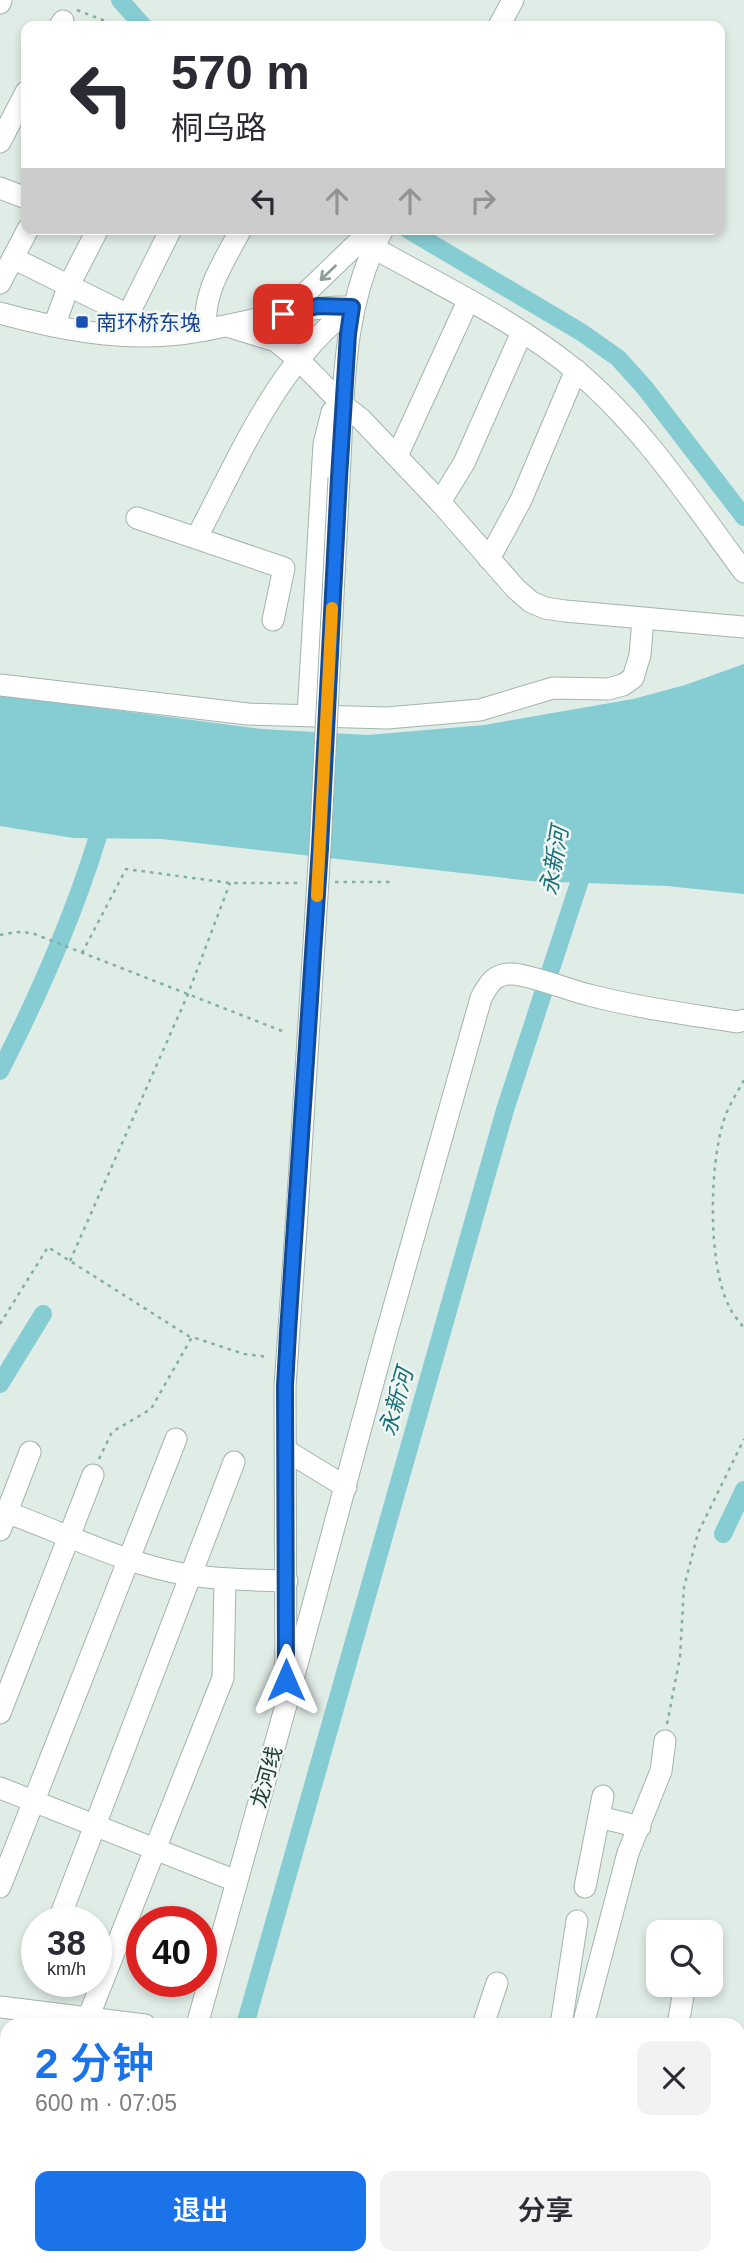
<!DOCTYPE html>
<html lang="zh">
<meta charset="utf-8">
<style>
:root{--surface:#fff;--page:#f2f2f3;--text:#2b2b33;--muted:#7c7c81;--accent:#1a73e8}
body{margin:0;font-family:Helvetica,"Noto Sans SC",sans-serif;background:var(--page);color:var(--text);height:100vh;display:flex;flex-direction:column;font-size:26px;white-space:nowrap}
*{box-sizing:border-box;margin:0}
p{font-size:23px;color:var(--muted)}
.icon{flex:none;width:38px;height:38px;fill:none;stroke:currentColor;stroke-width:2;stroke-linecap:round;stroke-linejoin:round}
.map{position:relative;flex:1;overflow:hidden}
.side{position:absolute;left:0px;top:2018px;width:746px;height:247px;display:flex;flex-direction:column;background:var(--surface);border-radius:21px 21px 0 0;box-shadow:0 4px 10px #0003}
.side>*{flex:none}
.banner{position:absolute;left:21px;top:21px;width:704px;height:214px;border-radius:14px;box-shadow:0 4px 10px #0003;background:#fff;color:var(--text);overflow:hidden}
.tools{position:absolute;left:646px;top:1920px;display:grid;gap:14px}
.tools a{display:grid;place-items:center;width:77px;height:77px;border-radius:14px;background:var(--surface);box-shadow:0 4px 10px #0003;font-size:35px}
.speed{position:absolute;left:21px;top:1906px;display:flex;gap:14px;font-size:35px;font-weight:700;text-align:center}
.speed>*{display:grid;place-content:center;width:91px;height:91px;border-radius:50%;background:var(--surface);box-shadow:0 4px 10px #0003;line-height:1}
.speed small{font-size:18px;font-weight:400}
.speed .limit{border:10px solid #d22;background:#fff;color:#111}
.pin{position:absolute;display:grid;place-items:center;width:60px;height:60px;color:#fff;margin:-30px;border-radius:14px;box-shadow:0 4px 10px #0006}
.me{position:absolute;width:77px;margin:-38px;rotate:0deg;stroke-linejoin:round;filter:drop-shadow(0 0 5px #0008)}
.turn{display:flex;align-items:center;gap:24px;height:147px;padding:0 35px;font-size:32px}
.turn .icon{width:91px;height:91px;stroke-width:2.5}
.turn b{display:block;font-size:49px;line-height:60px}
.lanes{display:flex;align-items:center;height:66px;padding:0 35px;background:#0003;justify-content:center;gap:35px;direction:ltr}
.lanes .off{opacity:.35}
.round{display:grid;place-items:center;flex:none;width:74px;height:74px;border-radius:14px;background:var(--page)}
.headline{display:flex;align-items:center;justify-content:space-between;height:119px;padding:0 35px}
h1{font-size:42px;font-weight:600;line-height:52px;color:var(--accent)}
.button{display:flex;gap:14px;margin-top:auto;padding:14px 35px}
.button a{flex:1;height:80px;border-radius:14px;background:var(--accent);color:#fff;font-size:28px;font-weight:600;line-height:80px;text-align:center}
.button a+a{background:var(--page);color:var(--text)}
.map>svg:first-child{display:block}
</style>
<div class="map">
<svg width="744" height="2263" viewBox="0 0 744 2263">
<rect width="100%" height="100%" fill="#e0ece6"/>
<path fill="#86ccd3" d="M744,664v230l-77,-8 -136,-5 -369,-42 -89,-1 -73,-12v-131l261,34 107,6 116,-10 149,-26 52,-14z"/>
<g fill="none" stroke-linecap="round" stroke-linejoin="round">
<g stroke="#86ccd3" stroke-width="18">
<path d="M120,0l23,26"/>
<path d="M407,229l174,103 37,26 27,30 99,129"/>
<path d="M0,1071c42,-82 79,-167 104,-255"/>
<path d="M0,1384l43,-70"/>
<path d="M723,1534l21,-44"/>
<path d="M245,2025l260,-915 76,-233 1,-18"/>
<path d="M177,2263l2,-5"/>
</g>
<defs>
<g id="minor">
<path d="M0,3l1,-3"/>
<path d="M60,26l3,-5"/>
<path d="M499,26l14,-26"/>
<path d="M0,142l26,-50"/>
<path d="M0,188l26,10"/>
<path d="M374,248c68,38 140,72 200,121 68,56 118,133 170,203"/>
<path d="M13,258l115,57"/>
<path d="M0,283l28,-54"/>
<path d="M0,313c58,16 119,28 179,21 58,-7 115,-29 173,-27"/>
<path d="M285,313l87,-84"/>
<path d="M54,326l15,-41 29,-56"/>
<path d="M227,326l49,15 22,18 45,46 18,14 79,83 76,87 15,13 14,6 20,3 179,16"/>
<path d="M125,329l3,-14 43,-86"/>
<path d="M206,330c-4,-38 18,-68 35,-101"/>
<path d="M397,456l71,-155"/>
<path d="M339,478c5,-85 2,-172 44,-249"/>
<path d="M440,502l24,-39 58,-131"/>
<path d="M137,518l147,50 -11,52"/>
<path d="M197,537c43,-81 80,-174 155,-230"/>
<path d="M489,559l32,-59 55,-130"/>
<path d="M0,685l248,29 139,4 93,-8 73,-22 55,1 15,-4 10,-7 7,-23 3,-36"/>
<path d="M308,715l16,-271 8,-32 11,-7"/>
<path d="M287,1451l59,36"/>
<path d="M0,1510c63,22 123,54 189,65 33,5 65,5 98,6"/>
<path d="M0,1530l30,-78"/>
<path d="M286,1705l98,-363 97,-344c7,-13 13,-25 31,-24 20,1 56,16 77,21 49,13 99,19 148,27l7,-2"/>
<path d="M0,1713l93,-238"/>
<path d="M0,1788l236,93"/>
<path d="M599,1817l41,10"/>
<path d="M0,1887l176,-448"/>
<path d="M585,1887l18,-91"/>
<path d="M58,1922l176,-460"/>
<path d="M0,2007l145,18"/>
<path d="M88,2018l135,-340 2,-98"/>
<path d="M197,2025l89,-320 -1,-319 11,-157"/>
<path d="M483,2025l14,-42"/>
<path d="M561,2025l16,-104"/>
<path d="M583,2025l45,-172 33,-82 4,-30"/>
<path d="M678,2025l7,-41"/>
<path d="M738,2105h6"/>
<path d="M738,2229l6,-20"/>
<path d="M132,2263l2,-5"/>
<path d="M257,2263l2,-5"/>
<path d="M327,2263l1,-5"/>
<path d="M394,2263l2,-5"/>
<path d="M462,2263l1,-5"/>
<path d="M527,2263l1,-5"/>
<path d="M593,2263l2,-5"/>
<path d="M664,2263l1,-5"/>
<path d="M729,2263l2,-5"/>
</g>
</defs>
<use href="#minor" stroke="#a3b4ad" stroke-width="23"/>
<g stroke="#80b09e" stroke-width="2.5" stroke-dasharray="3.5 5" stroke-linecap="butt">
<path d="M77,10l41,16"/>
<path d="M335,882h58"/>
<path d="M0,935l16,-3 16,1 250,98"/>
<path d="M82,953l44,-84 104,14h70"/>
<path d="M744,1080c-6,11 -13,22 -18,34 -17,44 -19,150 3,192 3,8 10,15 15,22"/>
<path d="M70,1261l118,-267 42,-111"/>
<path d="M0,1324l48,-77 142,90"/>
<path d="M99,1459l13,-27 39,-23 41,-72 52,17 25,3"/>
<path d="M667,1724l13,-67 4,-70 14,-54 46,-94"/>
</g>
<use href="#minor" stroke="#fff" stroke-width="21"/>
<defs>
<path id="minor-bridge" d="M296,1229l24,-381 19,-370"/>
</defs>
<use href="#minor-bridge" stroke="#a3b4ad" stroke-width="23" stroke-linecap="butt"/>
<use href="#minor-bridge" stroke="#fff" stroke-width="21"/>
</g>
<defs><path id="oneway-shaft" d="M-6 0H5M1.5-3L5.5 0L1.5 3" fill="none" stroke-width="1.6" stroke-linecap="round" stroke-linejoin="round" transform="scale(1.75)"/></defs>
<use stroke="#909e99" href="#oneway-shaft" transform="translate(328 273) rotate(136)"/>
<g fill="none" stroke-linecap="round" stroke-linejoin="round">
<defs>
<path id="route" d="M283,314l35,-8 34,1 -4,27 -9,144 -19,370 -32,484 -3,54 1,294"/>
</defs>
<use href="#route" stroke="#114b97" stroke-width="18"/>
<use href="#route" stroke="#1a73e8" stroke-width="12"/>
<path stroke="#f59e0b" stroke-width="12" d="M317,896l15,-288"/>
</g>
<rect fill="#1a4fb4" stroke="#f1f8f4" stroke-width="2.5" x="75" y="315" width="14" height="14" rx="3.5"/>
<g text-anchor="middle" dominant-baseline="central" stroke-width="5" stroke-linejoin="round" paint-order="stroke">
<g font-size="21" fill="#164399" stroke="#f1f8f4" text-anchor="start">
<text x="96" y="322">南环桥东堍</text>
</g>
<g font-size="21" fill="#203d33" stroke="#f1f8f4">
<text transform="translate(266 1777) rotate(-74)">龙河线</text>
</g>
<g font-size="23" font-style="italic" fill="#19707a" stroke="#f1f8f4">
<text transform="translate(554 861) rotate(-80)">永新河</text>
<text transform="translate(396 1402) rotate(-74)">永新河</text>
</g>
</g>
</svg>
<div class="tools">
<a><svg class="icon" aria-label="search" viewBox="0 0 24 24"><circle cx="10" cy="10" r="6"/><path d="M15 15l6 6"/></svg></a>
</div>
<div class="speed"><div>38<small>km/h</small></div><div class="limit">40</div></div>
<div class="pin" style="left:283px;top:314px;background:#d93025"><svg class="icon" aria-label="arrive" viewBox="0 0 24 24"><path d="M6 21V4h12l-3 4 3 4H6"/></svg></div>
<svg class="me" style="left:286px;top:1680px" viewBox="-20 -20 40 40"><path d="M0-17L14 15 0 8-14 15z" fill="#1a73e8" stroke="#fff" stroke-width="4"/></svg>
<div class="banner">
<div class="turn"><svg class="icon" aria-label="left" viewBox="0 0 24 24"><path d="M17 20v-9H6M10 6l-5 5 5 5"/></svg><div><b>570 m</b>桐乌路</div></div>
<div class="lanes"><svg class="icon" aria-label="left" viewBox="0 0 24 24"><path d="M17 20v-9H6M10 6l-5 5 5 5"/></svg><svg class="icon off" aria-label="ahead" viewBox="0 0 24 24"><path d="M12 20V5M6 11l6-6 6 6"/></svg><svg class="icon off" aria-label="ahead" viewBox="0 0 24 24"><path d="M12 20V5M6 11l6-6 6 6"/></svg><svg class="icon off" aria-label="right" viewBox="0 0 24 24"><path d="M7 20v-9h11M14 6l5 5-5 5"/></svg></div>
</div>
<section class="side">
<div class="headline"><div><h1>2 分钟</h1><p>600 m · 07:05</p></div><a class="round"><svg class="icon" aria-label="close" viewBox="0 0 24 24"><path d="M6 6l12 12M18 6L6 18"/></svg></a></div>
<div class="button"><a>退出</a><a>分享</a></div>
</section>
</div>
